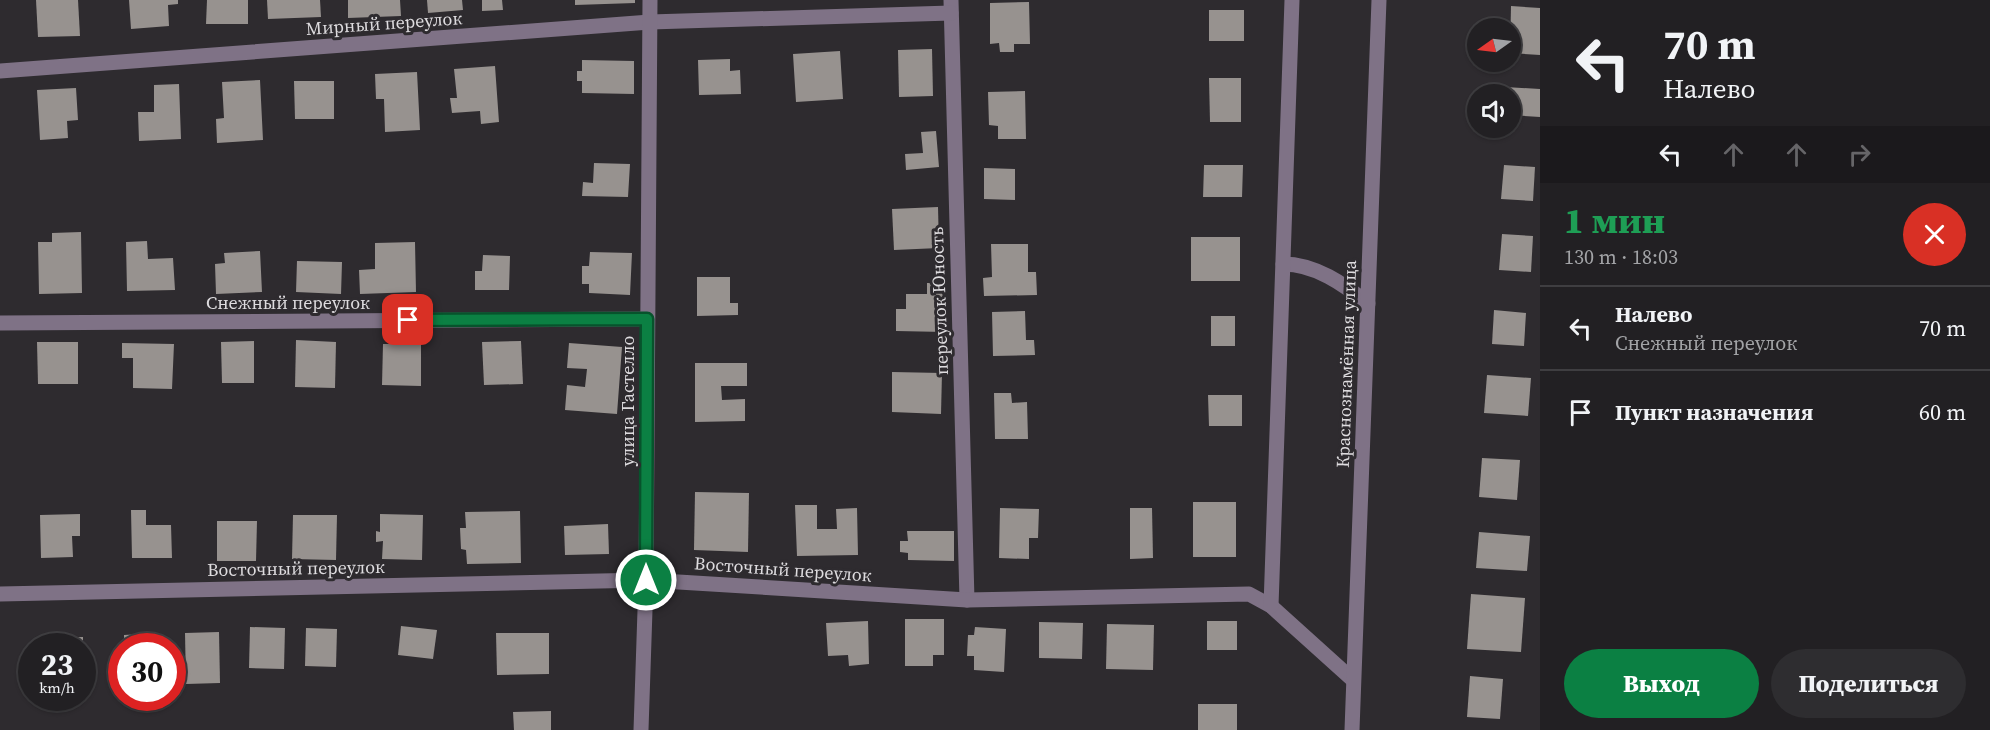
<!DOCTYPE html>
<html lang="ru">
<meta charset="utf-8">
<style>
:root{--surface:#222023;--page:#2e2d30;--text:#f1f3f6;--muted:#a2a3a6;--line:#3f3e41;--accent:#0b8043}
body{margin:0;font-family:"Source Serif 4",serif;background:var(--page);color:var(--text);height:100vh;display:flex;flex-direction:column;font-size:22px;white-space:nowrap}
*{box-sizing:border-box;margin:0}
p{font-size:20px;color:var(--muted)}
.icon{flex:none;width:33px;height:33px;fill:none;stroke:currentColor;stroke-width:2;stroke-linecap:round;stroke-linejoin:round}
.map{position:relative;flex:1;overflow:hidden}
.details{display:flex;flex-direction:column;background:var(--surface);width:450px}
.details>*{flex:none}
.guide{background:#222023;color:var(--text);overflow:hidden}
.needle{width:39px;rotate:256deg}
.fabs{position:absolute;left:1467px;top:18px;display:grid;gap:12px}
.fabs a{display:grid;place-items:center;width:54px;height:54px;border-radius:50%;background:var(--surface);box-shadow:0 2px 4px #0004,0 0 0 2px var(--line);font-size:30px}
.speed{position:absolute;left:18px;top:633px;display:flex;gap:12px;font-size:30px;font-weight:700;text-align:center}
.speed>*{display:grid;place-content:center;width:78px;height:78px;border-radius:50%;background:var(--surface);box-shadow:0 2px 4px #0004,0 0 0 2px var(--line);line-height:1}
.speed small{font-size:15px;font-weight:400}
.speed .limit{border:9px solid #d22;background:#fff;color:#111}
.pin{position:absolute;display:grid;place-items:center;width:51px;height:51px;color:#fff;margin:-26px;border-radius:12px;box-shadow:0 3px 9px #0006}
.me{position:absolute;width:66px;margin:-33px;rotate:0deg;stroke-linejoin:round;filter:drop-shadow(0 0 4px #0008)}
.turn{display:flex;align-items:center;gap:21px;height:126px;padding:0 24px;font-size:27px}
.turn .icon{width:78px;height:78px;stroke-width:2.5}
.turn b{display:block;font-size:42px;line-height:51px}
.lanes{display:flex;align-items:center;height:57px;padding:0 24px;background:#0003;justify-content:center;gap:30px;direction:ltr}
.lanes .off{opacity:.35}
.round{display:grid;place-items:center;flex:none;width:63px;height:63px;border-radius:32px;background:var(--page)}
.headline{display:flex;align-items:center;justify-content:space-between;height:102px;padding:0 24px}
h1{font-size:36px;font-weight:800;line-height:45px;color:#1e9e55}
.action{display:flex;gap:12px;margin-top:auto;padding:12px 24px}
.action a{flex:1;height:69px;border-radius:36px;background:var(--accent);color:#fff;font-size:24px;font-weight:800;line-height:69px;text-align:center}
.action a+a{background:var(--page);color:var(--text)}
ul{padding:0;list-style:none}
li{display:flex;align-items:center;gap:18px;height:84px;padding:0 24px;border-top:2px solid var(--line)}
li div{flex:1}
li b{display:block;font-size:22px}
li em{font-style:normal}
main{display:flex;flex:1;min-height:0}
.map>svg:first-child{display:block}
</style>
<main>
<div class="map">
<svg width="1540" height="730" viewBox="0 0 1540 730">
<rect width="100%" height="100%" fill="#2e2b2f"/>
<g fill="#97928f">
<path d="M36,0h42l2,36 -42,1z"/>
<path d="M129,0h49v4l-10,1 1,21 -38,3z"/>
<path d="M207,0h41v24h-42z"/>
<path d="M267,0h53l1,17 -53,2z"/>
<path d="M348,0h52l1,16 -53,2z"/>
<path d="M427,0h35l1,10 -35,3z"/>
<path d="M482,0h20l1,10 -21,1z"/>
<path d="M575,0h60v3l-60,2z"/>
<path d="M1029,2l1,42h-16v8h-14l-1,-9 -9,1v-41z"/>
<path d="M1511,6l29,2v47l-30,-2z"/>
<rect x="1209" y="10" width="35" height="31"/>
<path d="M932,49l1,47 -34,1 -1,-47z"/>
<path d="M840,51l3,48 -47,3 -3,-48z"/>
<path d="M730,59v12l10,-1 1,24 -42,1 -1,-35z"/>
<path d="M582,60l52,1v33l-52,-1v-12h-5v-10h5z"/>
<path d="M495,66l4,56 -18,2 -1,-13 -28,2 -2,-15h7l-3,-29z"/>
<path d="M417,72l3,58 -35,2 -1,-33h-8l-1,-25z"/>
<path d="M1209,78h32v44h-31z"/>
<path d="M260,80l3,60 -46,3 -1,-24 8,-1 -2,-36z"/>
<path d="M294,81h40v38h-39z"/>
<path d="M179,84l2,55 -42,2 -1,-29h16v-27z"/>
<path d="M1505,87l35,2v28l-30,-2v-21h-6z"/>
<path d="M76,88l2,32 -11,1 1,17 -28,2 -3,-50z"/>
<path d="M1025,91l1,48h-28v-13l-9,-1 -1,-33z"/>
<path d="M936,131l3,36 -33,3 -1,-16 18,-1 -2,-21z"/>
<path d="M594,163l36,1 -2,33 -46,-1 1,-14 10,1z"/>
<path d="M1204,165h39l-1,32h-39z"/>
<path d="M1504,165l31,2 -2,34 -32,-2z"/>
<path d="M984,168l31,1v31l-31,-1z"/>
<path d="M938,207l1,41 -45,2 -2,-41z"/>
<path d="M81,232l1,61 -43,1 -1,-52h14v-9z"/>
<path d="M1502,234l31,2 -2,36 -32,-2z"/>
<rect x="1191" y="237" width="49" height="44"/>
<path d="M147,241l1,18 25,-1 2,32 -48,1 -1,-49z"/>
<path d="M415,242l1,50 -56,2 -1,-24 16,-1v-26z"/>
<path d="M991,244h37v28h8l1,23 -53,1 -1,-18 9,-1z"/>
<path d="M260,251l2,41 -46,2 -1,-30 10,-1 -1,-10z"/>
<path d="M590,252l42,1 -2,42 -41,-2v-9h-7v-18h7z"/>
<path d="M483,255l27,1 -1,34h-34v-19h7z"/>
<path d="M297,261l45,1 -1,32 -45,-2z"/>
<path d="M697,277h33v26h8v12l-41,1z"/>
<path d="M927,283h19l-1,49 -49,-1v-22h10v-15h21z"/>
<path d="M1494,310l32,3 -2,33 -32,-2z"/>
<path d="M1025,311l1,29h8l1,15 -42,1 -1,-44z"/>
<rect x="1211" y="316" width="24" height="30"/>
<path d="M296,340l40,2 -1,46 -40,-1z"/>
<path d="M254,341v42h-32l-1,-41z"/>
<path d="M521,341l2,43 -39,1 -2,-43z"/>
<path d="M37,342h41v42h-40z"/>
<path d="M122,343l52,1 -2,45 -39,-1v-30h-11z"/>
<path d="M569,343l53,4 -5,67 -52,-4 2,-25 18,2 2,-18 -20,-1z"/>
<path d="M383,344h38v42l-39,-1z"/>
<path d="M695,363h52v23h-26l1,14 23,-1v22l-50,1z"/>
<path d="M892,372l50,1 -1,41 -49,-2z"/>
<path d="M1487,375l44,3 -3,38 -44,-3z"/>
<path d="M994,393h17l1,10 15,-1 1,37h-33z"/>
<path d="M1208,395h34v31h-33z"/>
<path d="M1482,458l38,2 -3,40 -38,-3z"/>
<path d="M695,492l54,1 -1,59 -54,-2z"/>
<rect x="1193" y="502" width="43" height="55"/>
<path d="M795,505h22v24h20l-1,-20 21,-1 1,47 -61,1z"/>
<path d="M1000,508l39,1 -1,29h-9v21l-30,-1z"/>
<path d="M1130,508h22l1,50 -23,1z"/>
<path d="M131,510h15v15h25l1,33h-40z"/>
<path d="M520,511l1,52 -54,1 -1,-14 -5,-1 -1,-21h6l-1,-16z"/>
<path d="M80,514v22h-8l1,21 -32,1 -1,-43z"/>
<path d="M380,514l43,1 -1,45 -40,-1 1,-18 -7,1v-11l4,1z"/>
<path d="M293,515h44l-1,45 -44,-1z"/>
<path d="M217,521h40l-1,40h-39z"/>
<path d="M608,524l1,30 -44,1 -1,-29z"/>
<path d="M907,531h47v30l-46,-1v-7l-8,-1v-11h8z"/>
<path d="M1479,532l51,4 -3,35 -51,-3z"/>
<path d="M1471,594l54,4 -4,54 -54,-3z"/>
<path d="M905,619h39v36h-11v11h-28z"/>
<path d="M868,621l1,43 -20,2 -1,-11 -20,1 -2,-33z"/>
<rect x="1207" y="621" width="30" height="29"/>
<path d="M1039,622l44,1 -1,36 -43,-1z"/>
<path d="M1107,624l47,1 -1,45 -47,-1z"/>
<path d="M401,626l36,4 -4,29 -35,-4z"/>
<path d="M250,627l35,1 -1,41 -35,-1z"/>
<path d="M975,627l31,2 -2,43 -30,-2v-14h-7l1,-21h6z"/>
<path d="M306,628l31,1 -1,38 -31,-1z"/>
<path d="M219,632l1,51 -34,1 -1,-51z"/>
<path d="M158,633v13h-34v-11z"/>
<path d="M496,633h53v41l-52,1z"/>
<path d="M83,637v9h-45v-8z"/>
<path d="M1470,676l33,3 -3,40 -33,-2z"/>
<rect x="1198" y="704" width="39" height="26"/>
<path d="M551,711v19h-37l-1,-18z"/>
</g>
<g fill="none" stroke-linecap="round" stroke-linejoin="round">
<g stroke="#7f7286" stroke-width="15">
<path d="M951,0l16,600"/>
<path d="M0,71l650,-49 301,-9"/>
<path d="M1283,264c32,0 61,20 85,40"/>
<path d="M0,323l647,-4"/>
<path d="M0,594l646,-14 321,20 282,-6 22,12 82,74"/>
<path d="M1271,606l21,-606"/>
<path d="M641,730l5,-150 4,-580"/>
<path d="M1352,730l27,-730"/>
</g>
</g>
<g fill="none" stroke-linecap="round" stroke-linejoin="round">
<defs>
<path id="route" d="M408,320l239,-1 -1,261"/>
</defs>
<use href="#route" stroke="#07532c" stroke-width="15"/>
<use href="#route" stroke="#0b8043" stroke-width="10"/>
</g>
<g text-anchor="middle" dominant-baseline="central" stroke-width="6" stroke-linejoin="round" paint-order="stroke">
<g font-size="18" fill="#dedcdf" stroke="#2e2b2f">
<text transform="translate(384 23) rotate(-4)">Мирный переулок</text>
<text transform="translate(939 301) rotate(-92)">переулок Юность</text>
<text x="288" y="302">Снежный переулок</text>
<text transform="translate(1346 364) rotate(-88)">Краснознамённая улица</text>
<text transform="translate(627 401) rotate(-90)">улица Гастелло</text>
<text transform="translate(296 568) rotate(-1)">Восточный переулок</text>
<text transform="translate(783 569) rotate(4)">Восточный переулок</text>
</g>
</g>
</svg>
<div class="fabs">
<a><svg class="needle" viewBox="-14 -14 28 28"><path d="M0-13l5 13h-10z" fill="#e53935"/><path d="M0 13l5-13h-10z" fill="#a2a3a6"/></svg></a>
<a><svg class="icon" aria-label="sound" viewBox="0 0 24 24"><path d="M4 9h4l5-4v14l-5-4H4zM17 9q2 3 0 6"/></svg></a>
</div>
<div class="speed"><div>23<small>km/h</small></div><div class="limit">30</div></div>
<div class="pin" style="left:408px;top:320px;background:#d93025"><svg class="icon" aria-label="arrive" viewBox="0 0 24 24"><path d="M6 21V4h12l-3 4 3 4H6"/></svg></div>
<svg class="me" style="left:646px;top:580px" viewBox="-20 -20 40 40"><circle r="17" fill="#0b8043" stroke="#fff" stroke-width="3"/><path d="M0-11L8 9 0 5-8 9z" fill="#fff"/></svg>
</div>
<section class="details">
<div class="guide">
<div class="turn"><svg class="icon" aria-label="left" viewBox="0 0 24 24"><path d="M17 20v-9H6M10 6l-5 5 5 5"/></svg><div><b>70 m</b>Налево</div></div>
<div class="lanes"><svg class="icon" aria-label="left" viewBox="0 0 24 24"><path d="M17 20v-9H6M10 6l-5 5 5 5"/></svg><svg class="icon off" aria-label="ahead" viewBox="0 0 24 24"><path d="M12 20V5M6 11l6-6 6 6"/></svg><svg class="icon off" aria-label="ahead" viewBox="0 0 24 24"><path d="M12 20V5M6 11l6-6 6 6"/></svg><svg class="icon off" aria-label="right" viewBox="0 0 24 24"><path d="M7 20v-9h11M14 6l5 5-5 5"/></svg></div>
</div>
<div class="headline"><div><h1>1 мин</h1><p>130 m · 18:03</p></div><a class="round" style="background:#d93025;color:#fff"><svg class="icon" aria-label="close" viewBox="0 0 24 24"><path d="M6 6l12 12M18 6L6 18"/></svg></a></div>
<ul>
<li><svg class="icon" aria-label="left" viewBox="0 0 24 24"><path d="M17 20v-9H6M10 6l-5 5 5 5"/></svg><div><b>Налево</b><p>Снежный переулок</p></div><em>70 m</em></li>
<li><svg class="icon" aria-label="arrive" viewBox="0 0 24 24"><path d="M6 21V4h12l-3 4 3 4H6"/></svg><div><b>Пункт назначения</b></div><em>60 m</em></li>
</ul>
<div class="action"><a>Выход</a><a>Поделиться</a></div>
</section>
</main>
